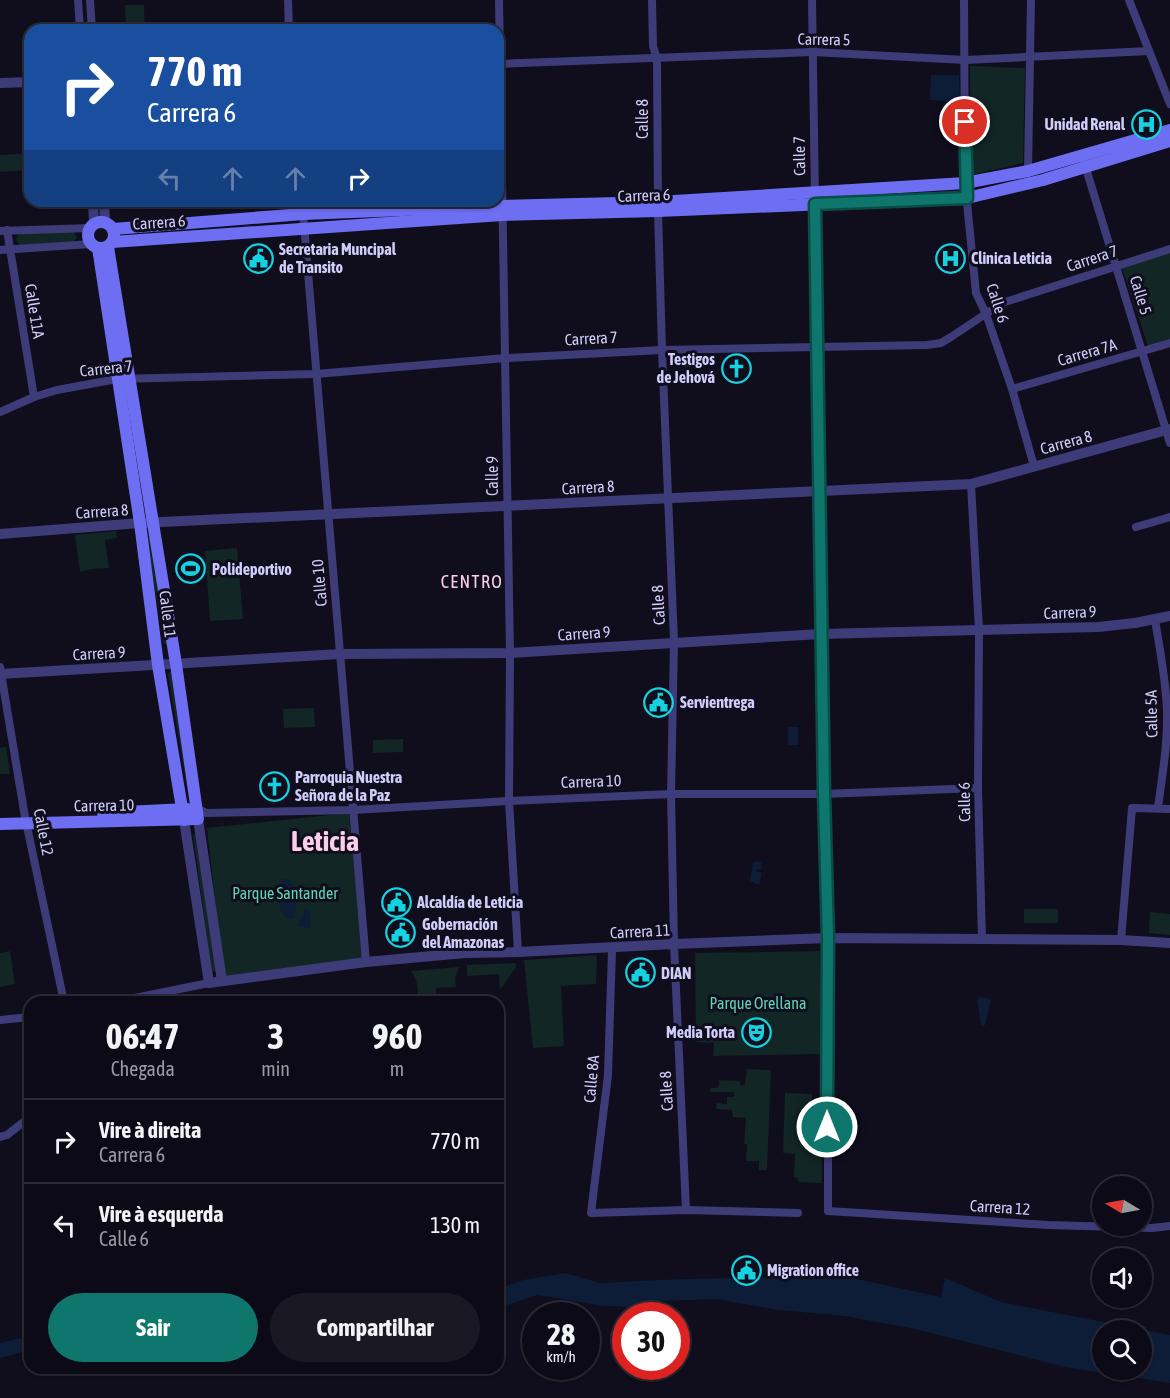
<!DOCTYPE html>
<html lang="pt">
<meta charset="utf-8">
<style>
:root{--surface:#0c0a16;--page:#1a1823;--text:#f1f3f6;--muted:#9a9aa1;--line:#2c2b35;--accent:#0f766e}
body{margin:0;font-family:"Asap Condensed",sans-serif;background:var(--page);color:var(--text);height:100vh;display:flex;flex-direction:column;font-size:22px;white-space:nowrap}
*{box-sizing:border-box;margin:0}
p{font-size:20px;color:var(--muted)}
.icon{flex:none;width:33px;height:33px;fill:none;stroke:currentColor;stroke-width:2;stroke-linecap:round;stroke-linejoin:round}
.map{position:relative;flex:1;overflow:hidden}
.drawer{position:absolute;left:24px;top:996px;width:480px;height:378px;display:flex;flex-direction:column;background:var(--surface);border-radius:18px;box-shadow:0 2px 4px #0004,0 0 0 2px var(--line)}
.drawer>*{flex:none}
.guide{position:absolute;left:24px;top:24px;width:480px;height:183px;border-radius:18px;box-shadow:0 2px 4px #0004,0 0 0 2px var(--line);background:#1a4fa0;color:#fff;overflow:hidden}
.needle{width:39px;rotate:280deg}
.fabs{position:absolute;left:1092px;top:1176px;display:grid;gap:12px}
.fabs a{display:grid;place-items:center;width:60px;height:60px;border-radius:50%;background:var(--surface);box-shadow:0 2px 4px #0004,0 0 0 2px var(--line);font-size:30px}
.speed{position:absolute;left:522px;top:1302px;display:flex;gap:12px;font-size:30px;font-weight:700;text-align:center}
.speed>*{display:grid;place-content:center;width:78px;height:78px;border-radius:50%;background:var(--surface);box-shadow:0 2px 4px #0004,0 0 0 2px var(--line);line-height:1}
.speed small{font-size:15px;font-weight:400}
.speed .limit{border:9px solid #d22;background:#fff;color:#111}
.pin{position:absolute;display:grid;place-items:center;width:51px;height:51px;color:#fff;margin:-26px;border:3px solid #fff;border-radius:50%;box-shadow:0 2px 6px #0007}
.me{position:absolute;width:66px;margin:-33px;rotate:0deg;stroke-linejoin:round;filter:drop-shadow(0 0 4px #0008)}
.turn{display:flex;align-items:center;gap:21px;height:126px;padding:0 24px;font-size:27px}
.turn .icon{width:78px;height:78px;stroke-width:2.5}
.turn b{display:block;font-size:42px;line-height:51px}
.lanes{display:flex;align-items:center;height:57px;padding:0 24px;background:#0003;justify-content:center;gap:30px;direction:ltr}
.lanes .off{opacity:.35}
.eta{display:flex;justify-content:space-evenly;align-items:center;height:102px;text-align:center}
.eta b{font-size:36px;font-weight:700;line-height:42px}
.cta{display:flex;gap:12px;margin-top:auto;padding:12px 24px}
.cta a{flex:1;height:69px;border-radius:36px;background:var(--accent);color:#fff;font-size:24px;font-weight:700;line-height:69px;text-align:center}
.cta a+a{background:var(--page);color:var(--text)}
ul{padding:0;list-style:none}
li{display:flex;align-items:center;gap:18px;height:84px;padding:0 24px;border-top:2px solid var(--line)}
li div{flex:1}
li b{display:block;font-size:22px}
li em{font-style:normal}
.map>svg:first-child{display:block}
</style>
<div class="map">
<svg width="1170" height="1398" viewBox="0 0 1170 1398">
<rect width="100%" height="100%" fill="#100d1d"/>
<g fill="#112625">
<path d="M125,5h19l1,25h-19z"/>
<path d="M72,23l1,7h-28l-1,-5z"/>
<path d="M970,66l55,2 -2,95 -52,12z"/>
<path d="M30,153v17l-30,2v-17z"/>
<path d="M74,232l3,6 -3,3 -54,4 -4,-5 1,-4 4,-2z"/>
<path d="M1170,253v86l-22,7 -26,-78z"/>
<path d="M116,531l1,7 -12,2 4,28 -18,1 -11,3 -5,-37z"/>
<path d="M149,537h1l17,107h-3l-17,-104z"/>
<path d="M237,548l6,71 -33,2 -5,-70z"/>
<path d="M169,672h2l18,127 -21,-125z"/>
<path d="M314,708l1,19 -31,1 -1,-19z"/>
<path d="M403,739v13l-30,1v-13z"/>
<path d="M6,747l4,27h-10v-26z"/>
<path d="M349,813l14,146 -139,20 -17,-151z"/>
<path d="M195,834l21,137 -1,1 -3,-1 -19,-135z"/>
<rect x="1024" y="909" width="34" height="14"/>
<path d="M1150,912l20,2v21l-21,-2z"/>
<path d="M10,951l5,33 -15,3v-34z"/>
<path d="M820,951l2,103 -109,2 1,-13 -18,-1 -1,-89z"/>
<path d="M597,955l-1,29 -35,2 3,60 -31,2 -9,-88z"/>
<path d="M515,963l1,4 -16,23 -1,-16 -32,2v-11z"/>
<path d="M459,967l-4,11 1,9 -20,1 1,14h-19c-1,-12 1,-21 -7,-31z"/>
<path d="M747,1069l24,1 -4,100h-8v-9h-13l1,-17h-3l2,-26 -13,-1 -1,-7 -16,-1 1,-6 10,1v-7h7v-5h-24v-4h7l2,-2v-6l21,1v4h5z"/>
<path d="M785,1093l27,1v9h10v80l-24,-1v-4l-4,-1 1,-23 -12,-1z"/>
</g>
<g fill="#0d1d37" fill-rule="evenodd">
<path d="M931,75h28l1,27 -30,-2z"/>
<rect x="788" y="727" width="10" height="18"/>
<path d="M753,862h8l1,7h-5l-1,2 6,2 -3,12 -9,-4z"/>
<path d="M283,879h7c5,13 10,25 3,39l-5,1c-12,-8 -11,-29 -5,-40z"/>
<path d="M305,908l5,3 1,17 -13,-2z"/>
<path d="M980,997l11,2 -6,26 -2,1 -2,-2 -4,-25z"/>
<path d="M565,1273l35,10 82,-4 161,-3 98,21 4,-19 56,24 169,33v48l-105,-16 -150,-38 -70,-13 -67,-6 -61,-11 -56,2 -29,6 -29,-1 -66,-11 -39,13v-19l25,-9zM1102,1330h40v40h-40z"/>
<path d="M30,1336v14l-30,8v-15z"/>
</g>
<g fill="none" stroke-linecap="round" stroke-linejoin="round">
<g stroke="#3d3c78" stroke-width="8">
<path d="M78,0l2,30"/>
<path d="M90,0l2,30"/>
<path d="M288,0l1,30"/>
<path d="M499,0l11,653 -1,148 9,151"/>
<path d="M652,0l1,46 4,13 1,152 4,139 12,291 -3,153 3,150 12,266"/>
<path d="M812,0l12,794 4,144v273l220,14 104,3 18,-2"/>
<path d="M964,0l1,183 11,110 10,21 26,75 22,77"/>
<path d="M1129,0l41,104"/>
<path d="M498,64l315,-12 152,8 184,-9"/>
<path d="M1084,162l86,281"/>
<path d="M1028,171l3,-171"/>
<path d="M302,201l64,761"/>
<path d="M7,230l27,167"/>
<path d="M0,231l90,-3"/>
<path d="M0,250l91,-6"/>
<path d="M1012,389l158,-46"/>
<path d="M0,412l34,-15 23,-7 60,-11 199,-5 190,-16 156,-8 265,-5 14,-2 10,-6 51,-34 168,-54"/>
<path d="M971,484l8,146 -1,158 4,151"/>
<path d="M1136,527l34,-10"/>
<path d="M1155,620c5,30 11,60 12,91 1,33 -5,65 -9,97"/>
<path d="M0,667l25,150 39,185"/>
<path d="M197,808l9,5 147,-3 156,-9 162,-7h153l154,-6"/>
<path d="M1121,940l11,-132 38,1"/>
<path d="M614,947l-2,3 -4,125 -17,138 95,-3 112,3"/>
<path d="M115,1002l94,-19"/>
<path d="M0,1020l30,-3"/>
<path d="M0,1137l7,-2 23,-18"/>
</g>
<g stroke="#3d3c78" stroke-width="10">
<path d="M0,83l30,-1"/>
<path d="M93,201l1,22"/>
<path d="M104,201l1,21"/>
<path d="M0,534l140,-11 831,-39 199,-55"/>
<path d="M0,674l340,-20 170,-1 311,-19 277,-7 37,-4 35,-7"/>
<path d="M198,819l24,162"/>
<path d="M184,820l25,163 157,-21 99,-9 53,-1 156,-8 154,-6 293,2 49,3"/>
</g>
<g stroke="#6d6ef2" stroke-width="12">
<circle cx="101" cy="235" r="13"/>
<path d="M113,229l190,-15 199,-8 156,-4 307,-19 63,-12 142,-41"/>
<path d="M112,242l390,-27 156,-4 309,-13 76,-18 127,-39"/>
<path d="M98,248l42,275 18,142 26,155"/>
<path d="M103,813l85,-4"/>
<path d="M0,824l198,-5 -22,-155 -68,-417"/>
</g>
</g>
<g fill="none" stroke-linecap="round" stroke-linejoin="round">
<defs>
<path id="route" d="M827,1127l1,-189 -4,-144 -9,-590 152,-6 -2,-76"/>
</defs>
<use href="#route" stroke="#0a4d48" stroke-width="15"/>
<use href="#route" stroke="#0f766e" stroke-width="10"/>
</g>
<defs>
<symbol id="hospital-ring" viewBox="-11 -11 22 22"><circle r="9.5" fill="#100d1d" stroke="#14d2e0" stroke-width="1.5"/><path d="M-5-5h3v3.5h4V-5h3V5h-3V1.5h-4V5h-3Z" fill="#14d2e0"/></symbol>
<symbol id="civic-ring" viewBox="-11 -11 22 22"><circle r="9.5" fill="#100d1d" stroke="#14d2e0" stroke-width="1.5"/><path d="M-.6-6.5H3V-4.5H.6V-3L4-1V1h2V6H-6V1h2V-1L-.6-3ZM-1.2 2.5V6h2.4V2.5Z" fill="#14d2e0"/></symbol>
<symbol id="church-ring" viewBox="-11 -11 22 22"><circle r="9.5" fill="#100d1d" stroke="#14d2e0" stroke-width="1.5"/><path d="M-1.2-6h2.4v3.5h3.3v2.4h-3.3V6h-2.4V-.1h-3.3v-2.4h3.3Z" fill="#14d2e0"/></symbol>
<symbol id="stadium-ring" viewBox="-11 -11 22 22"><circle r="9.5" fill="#100d1d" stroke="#14d2e0" stroke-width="1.5"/><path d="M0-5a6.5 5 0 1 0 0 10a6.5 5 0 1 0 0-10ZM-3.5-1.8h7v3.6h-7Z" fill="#14d2e0"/></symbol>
<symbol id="theatre-ring" viewBox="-11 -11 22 22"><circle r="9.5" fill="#100d1d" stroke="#14d2e0" stroke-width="1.5"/><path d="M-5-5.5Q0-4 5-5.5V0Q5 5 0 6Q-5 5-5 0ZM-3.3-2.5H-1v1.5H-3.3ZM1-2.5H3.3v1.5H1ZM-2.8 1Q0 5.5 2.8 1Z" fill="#14d2e0"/></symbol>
</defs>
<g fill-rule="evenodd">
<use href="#hospital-ring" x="1130" y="108" width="33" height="33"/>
<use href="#civic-ring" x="242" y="242" width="33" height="33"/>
<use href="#hospital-ring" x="934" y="242" width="33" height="33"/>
<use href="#church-ring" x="720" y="352" width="33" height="33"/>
<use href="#stadium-ring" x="174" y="552" width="33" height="33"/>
<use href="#civic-ring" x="642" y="686" width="33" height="33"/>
<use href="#church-ring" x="258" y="770" width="33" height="33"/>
<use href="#civic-ring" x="380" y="886" width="33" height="33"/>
<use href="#civic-ring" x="384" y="916" width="33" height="33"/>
<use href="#civic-ring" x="624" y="956" width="33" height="33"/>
<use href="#theatre-ring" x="740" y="1016" width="33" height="33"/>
<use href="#civic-ring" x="730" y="1254" width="33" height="33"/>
</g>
<g text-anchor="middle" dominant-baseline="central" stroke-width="6" stroke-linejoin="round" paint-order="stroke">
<g font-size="16" fill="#d1cdfb" stroke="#100d1d">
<text transform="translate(824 39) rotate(1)">Carrera 5</text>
<text transform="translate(642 119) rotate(-90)">Calle 8</text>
<text transform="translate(799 156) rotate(-91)">Calle 7</text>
<text transform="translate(644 195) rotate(-2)">Carrera 6</text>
<text transform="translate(159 222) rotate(-4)">Carrera 6</text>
<text transform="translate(1092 258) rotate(-18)">Carrera 7</text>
<text transform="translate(1141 295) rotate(73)">Calle 5</text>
<text transform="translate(998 303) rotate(72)">Calle 6</text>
<text transform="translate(35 311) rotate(81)">Calle 11A</text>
<text transform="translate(591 338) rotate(-3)">Carrera 7</text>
<text transform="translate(1087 352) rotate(-16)">Carrera 7A</text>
<text transform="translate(106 368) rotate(-6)">Carrera 7</text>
<text transform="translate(1066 442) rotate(-15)">Carrera 8</text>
<text transform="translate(492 476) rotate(-90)">Calle 9</text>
<text transform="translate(588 487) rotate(-3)">Carrera 8</text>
<text transform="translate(102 511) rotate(-4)">Carrera 8</text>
<text transform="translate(319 583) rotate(-95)">Calle 10</text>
<text transform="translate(658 605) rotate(-93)">Calle 8</text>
<text transform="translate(1070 612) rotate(-2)">Carrera 9</text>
<text transform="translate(168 614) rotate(83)">Calle 11</text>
<text transform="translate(584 633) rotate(-4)">Carrera 9</text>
<text transform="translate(99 653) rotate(-3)">Carrera 9</text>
<text transform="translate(1151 714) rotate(-91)">Calle 5A</text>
<text transform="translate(591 781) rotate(-2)">Carrera 10</text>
<text transform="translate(964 802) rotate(-91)">Calle 6</text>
<text transform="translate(104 805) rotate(-1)">Carrera 10</text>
<text transform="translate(44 832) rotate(79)">Calle 12</text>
<text transform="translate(640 931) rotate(-3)">Carrera 11</text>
<text transform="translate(591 1079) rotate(-85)">Calle 8A</text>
<text transform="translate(666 1091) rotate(-93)">Calle 8</text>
<text transform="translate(1000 1207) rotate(4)">Carrera 12</text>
</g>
<g font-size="16" font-weight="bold" fill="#d1cdfb" stroke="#100d1d" text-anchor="start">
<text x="1125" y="124" text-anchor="end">Unidad Renal</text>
<text x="279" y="249">Secretaria Muncipal<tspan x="279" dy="18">de Transito</tspan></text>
<text x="971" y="258">Clinica Leticia</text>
<text x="715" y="359" text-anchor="end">Testigos<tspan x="715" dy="18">de Jehová</tspan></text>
<text x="212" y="569">Polideportivo</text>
<text x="680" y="702">Servientrega</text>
<text x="295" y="777">Parroquia Nuestra<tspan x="295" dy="18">Señora de la Paz</tspan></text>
<text x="417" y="902">Alcaldía de Leticia</text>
<text x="422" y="924">Gobernación<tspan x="422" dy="18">del Amazonas</tspan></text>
<text x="661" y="973">DIAN</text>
<text x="735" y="1032" text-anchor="end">Media Torta</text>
<text x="767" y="1270">Migration office</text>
</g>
<g font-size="16" fill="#61d3b3" stroke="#100d1d">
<text x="285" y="893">Parque Santander</text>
<text x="758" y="1003">Parque Orellana</text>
</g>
<g font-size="18" letter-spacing="1.5" fill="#fbcfec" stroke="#100d1d">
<text x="472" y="581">CENTRO</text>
</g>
<g font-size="28" font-weight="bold" fill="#fbcfec" stroke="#100d1d">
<text x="325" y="841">Leticia</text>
</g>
</g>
</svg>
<div class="fabs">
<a><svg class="needle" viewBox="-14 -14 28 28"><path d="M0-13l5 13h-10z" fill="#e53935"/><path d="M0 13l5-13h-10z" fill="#9a9aa1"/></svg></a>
<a><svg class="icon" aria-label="sound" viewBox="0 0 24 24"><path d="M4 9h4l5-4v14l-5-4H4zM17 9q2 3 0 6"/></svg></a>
<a><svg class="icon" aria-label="search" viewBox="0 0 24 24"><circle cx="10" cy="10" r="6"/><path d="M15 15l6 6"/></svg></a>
</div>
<div class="speed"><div>28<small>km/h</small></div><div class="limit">30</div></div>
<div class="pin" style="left:965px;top:122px;background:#d93025"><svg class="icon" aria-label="arrive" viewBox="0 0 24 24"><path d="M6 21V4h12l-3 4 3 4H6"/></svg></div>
<svg class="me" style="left:827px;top:1127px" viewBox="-20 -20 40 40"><circle r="17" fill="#0f766e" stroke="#fff" stroke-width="3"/><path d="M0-11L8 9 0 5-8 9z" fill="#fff"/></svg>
<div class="guide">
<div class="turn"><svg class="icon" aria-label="right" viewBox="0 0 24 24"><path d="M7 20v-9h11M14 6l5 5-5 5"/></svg><div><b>770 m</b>Carrera 6</div></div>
<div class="lanes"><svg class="icon off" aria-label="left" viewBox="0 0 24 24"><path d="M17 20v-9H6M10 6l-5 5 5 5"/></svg><svg class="icon off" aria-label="ahead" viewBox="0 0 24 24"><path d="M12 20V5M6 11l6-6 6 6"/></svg><svg class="icon off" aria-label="ahead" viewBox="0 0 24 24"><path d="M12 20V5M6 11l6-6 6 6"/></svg><svg class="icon" aria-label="right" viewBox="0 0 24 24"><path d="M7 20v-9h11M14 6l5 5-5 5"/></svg></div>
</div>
<section class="drawer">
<div class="eta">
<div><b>06:47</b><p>Chegada</p></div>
<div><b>3</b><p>min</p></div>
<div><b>960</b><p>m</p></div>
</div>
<ul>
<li><svg class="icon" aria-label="right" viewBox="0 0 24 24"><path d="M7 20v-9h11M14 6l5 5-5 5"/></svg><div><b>Vire à direita</b><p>Carrera 6</p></div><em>770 m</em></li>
<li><svg class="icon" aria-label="left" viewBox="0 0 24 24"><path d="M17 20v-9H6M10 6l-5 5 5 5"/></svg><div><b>Vire à esquerda</b><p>Calle 6</p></div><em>130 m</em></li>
</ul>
<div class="cta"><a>Sair</a><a>Compartilhar</a></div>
</section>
</div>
